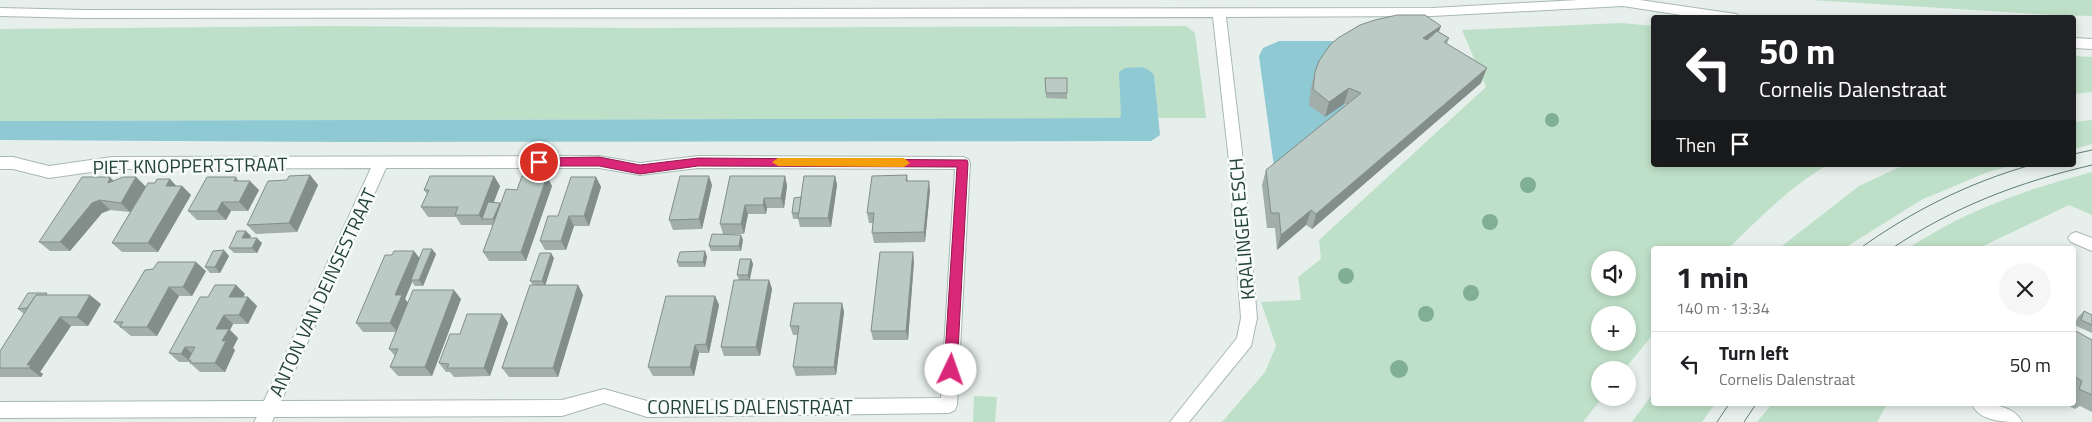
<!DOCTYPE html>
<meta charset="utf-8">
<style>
:root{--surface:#fff;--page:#f6f6f6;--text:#202124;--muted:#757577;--line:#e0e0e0}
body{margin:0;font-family:"Titillium Web",sans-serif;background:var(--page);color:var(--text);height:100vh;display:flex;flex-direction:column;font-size:19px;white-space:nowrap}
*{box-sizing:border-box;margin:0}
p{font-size:16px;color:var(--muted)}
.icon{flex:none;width:28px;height:28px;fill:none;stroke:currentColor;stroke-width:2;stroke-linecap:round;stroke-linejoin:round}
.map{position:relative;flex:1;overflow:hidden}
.panel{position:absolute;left:1651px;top:246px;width:425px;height:160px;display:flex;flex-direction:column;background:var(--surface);border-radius:5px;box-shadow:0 2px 8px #0003}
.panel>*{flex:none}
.top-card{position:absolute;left:1651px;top:15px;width:425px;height:152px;border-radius:5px;box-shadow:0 2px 8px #0003;background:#202124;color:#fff;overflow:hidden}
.tools{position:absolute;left:1591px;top:251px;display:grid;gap:10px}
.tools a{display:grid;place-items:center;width:45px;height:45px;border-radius:50%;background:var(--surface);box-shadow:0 2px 8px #0003;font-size:25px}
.pin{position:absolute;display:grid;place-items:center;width:42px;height:42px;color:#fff;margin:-21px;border:2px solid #fff;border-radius:50%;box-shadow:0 1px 5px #0007}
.me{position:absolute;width:55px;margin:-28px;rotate:3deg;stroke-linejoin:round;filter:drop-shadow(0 0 4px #0008)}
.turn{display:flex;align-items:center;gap:18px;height:105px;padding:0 25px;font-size:22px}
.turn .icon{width:65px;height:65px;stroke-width:2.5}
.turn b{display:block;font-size:35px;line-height:42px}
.then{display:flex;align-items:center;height:48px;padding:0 25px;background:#0003;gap:10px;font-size:19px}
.round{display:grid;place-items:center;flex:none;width:52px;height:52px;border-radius:26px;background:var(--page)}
.headline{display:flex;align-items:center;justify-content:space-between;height:85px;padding:0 25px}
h1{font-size:30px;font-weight:700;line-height:38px}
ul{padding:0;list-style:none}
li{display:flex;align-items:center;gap:15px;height:65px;padding:0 25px;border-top:1px solid var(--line)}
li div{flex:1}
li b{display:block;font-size:19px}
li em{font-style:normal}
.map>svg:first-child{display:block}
</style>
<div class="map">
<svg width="2092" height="422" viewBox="0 0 2092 422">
<rect width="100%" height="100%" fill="#e6efeb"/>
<g fill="#bfe0c8" fill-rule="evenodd">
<path d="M1811,0h281v16l-39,-1z"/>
<path d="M1622,23l32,3v139h173c-37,22 -68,53 -99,84h-74v84l-30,37h-24v28h2l-19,24h-361l43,-50 11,-26 -15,-44 40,-2 -3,-23 23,-18 -2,-19 167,-153 -24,-57zM1600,260h28v28h-28zM1600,315h28v27h-28z"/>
<path d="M329,26l314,2 543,-2 9,7 11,85h-48l-4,-43 -34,43 -1120,3v-92z"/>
<path d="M2074,56l18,1v35l-18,2z"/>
<path d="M2092,120v24l-18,5v-27z"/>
<path d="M1904,165h109l-25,7 -67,28 -78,49h-65l81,-63z"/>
<path d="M2092,172v43l-23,-10 -92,44h-70c59,-39 117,-59 185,-77z"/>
<path d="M1654,392v12h61l-13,18h-70z"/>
<path d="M974,396l23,1 -2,25h-22z"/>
<path d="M1772,404h115l-10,18h-120z"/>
</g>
<g fill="#8ec9d4">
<path d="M1279,41h76l-11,63 12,5 -81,65 -16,-118 4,-8z"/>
<path d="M1142,67l7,3 5,5 6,60 -9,6 -803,1 -348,-2v-19l1119,-3 2,-2 -2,-44 6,-4z"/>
</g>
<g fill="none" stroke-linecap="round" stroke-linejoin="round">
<defs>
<g id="minor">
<path d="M1578,0h62l96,14 6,4h-41l-78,-12 -191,10 -206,1 17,144 14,157 -6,28 -62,76h-19l67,-84 4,-20 -12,-157 -16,-144 -1129,1 -84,-2v-8l84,2 1348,-2z"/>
<path d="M2074,38l18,1v10l-18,-1z"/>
<path d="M599,156l41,7 58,-7 265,1 5,2 2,4 -13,242 -2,5 -6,3 -302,4 -43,-14 -42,13 -288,1 -2,5h-18l3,-5 -257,1v-16l264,-1 107,-233 -259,1 -63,9 -36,-9h-13v-12h13l36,9 63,-9zM386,168h213l41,7 58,-7 257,1 -14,229 -294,3 -43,-12 -42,11 -281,1z"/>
<path d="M2076,232l16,6v13l-21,-9 -3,-4 3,-4z"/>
<path d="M1972,404c16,0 41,0 50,18 -17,0 -43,0 -50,-18z"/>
</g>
</defs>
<use href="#minor" stroke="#a8b8b2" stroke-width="2"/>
<use href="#minor" fill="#fff" fill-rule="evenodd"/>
<g stroke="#5f7d75" stroke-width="1">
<path d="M2074,154l18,-4"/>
<path d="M1859,249c53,-38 109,-66 172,-84"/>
<path d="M1891,249c62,-42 128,-67 201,-84"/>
<path d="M1717,422l12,-18"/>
<path d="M1744,422l12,-18"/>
</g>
</g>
<g fill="#80af93">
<circle cx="1552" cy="120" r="7"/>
<circle cx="1528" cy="185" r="8"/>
<circle cx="1490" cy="222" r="8"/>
<circle cx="1346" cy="276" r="8"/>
<circle cx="1471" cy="293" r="8"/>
<circle cx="1426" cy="314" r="8"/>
<circle cx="1399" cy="369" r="9"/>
</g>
<g fill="#a1aea9">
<path d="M1441,26l-2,6 10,6 -2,6 34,39 -169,146 -6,-4 -29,25 -2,-22h-8l-5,-43 4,-15 81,-65 -3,-1 -19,13 -16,-12 2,-17 4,-16z"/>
<path d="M1045,78h22v21l-21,-1z"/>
<path d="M310,175l8,10 -21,47 -41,2 -9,-9 40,-45z"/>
<path d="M907,175l1,6 22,9 -5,52 -51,1 -2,-10 1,-10h-4l-2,-10z"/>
<path d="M494,176l6,10 -6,16 6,1 1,1 16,-14 35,-4 -26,75h-37l-6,-9 10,-27h-32l-5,-8h-28l-7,-10 6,-13 -3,-4z"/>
<path d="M730,176h55l2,10 -3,22h-17l-1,6h-18l-4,20h-21l-3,-10z"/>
<path d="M835,176l2,9 -6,42h-31l-2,-8h-5l-1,-6 9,-16z"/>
<path d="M136,177l10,10 9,-4 15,-4 6,7h6l9,9 -33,57h-36l-10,-9 18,-31 -20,-2 -8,3 -32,38h-20l-11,-9 74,-61z"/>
<path d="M236,177l3,4 20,9 -11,21h-17l-5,9h-29l-9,-9z"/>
<path d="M596,177l5,10 -12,39h-15l-8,24h-21l-5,-9 18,-25z"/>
<path d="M712,185l-10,44 -29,1 -4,-10z"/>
<path d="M251,236l-1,2 12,5 -5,10h-23l-5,-5z"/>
<path d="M743,240l-2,11h-30l-2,-5z"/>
<path d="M705,251l2,6 -2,10h-26l-2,-5z"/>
<path d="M436,254l-13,32h-8l-3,-4 -7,17 3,4 53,-4 -29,77h-34l-8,-9 5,-11 -6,-7 7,-17h-33l-7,-9 63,-65z"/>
<path d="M229,256l-9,17h-10l-5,-6z"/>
<path d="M554,258l-9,27h33l5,10 -25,82h-49l-7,-9 31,-83 -3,-4z"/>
<path d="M751,259l2,5 -3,16h19l3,9 -12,67h-36l-3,-9 18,-67 -2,-5z"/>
<path d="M914,261l-6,79h-35l-2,-9z"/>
<path d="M145,270l61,1 -14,25h-13l-22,40h-26l-17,-14z"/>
<path d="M236,285l9,9 -2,3h5l9,9 -9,18h-15l-3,6 8,8 -5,10 2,2 -10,22h-25l-10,-9v-1h-11l-10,-9 39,-56z"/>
<path d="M50,295l51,9 -13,22h-17l-31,46 3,2 -2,3h-41v-26l24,-37 -6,-5z"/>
<path d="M715,296l4,9 -10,48h-10l-5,23h-41l-5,-9z"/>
<path d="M842,303l2,9 -8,63 -40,1 -3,-9 5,-32h-5l-3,-9z"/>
<path d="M2084,311l8,4v18l-18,-8 4,-8z"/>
<path d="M502,314l6,9 -18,53 -36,1 -4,-5h-4l-7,-9 21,-29z"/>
<path d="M2074,330l18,10v72l-12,-6 -5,3 -10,-5h9z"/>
</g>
<g fill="#838d89">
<path d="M1441,26l-6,15 -18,12 6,-15z"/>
<path d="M1487,68l-6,15 -169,146 4,-15z"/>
<path d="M1349,88l-5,16 -19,13 4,-15z"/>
<path d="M310,175l8,10 -21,47 -8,-9z"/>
<path d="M494,176l6,10 -13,33h-5l-3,-4z"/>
<path d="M547,176l5,10 -26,75 -5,-9z"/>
<path d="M709,176l3,9 -10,44 -3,-10z"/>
<path d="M785,176l2,10 -3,22 -3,-10z"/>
<path d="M835,176l2,9 -6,42 -3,-9z"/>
<path d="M110,177l9,10 -11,-4z"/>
<path d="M136,177l10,10 -16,25 -9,-9z"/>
<path d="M596,177l5,10 -12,39 -5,-10z"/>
<path d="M170,179l9,10 -13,-3z"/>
<path d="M250,181l9,9 -11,21 -9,-9z"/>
<path d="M929,181l1,9 -5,52 -1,-10z"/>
<path d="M182,186l9,9 -33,57 -10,-9z"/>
<path d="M764,198l3,10 -1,6 -3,-9z"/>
<path d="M100,200l10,10 -8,3 -32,38 -10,-9 32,-39z"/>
<path d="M222,202l9,9 -5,9 -9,-9z"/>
<path d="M500,203l3,5 -6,17 -4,-6z"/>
<path d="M745,205l3,9 -4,20 -3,-10z"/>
<path d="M1311,210l-5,15 -29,25 4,-15z"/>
<path d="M569,216l5,10 -8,24 -5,-9z"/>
<path d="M246,231l5,5 -4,8 -5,-6z"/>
<path d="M741,235l2,5 -2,11 -2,-5z"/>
<path d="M257,238l5,5 -5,10 -5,-5z"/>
<path d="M432,249l4,5 -13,32 -4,-6z"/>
<path d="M224,250l5,6 -9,17 -5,-6z"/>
<path d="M414,251l7,9 -10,20 1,2 -7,17 4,5 -11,28 -8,-9 5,-28z"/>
<path d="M705,251l2,6 -2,10 -2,-5z"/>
<path d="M913,252l1,9 -6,79 -2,-9z"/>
<path d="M551,253l3,5 -9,28 -3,-5z"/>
<path d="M751,259l2,5 -4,17 -1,-6z"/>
<path d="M196,262l10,9 -14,25 -9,-9z"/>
<path d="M769,280l3,9 -12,67 -4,-9z"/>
<path d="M236,285l9,9 -7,12 -9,-9z"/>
<path d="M578,285l5,10 -25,82 -5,-9z"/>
<path d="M169,287l10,9 -22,40 -10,-9z"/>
<path d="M454,290l7,9 -29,77 -7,-9z"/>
<path d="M90,295l11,9 -13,22 -11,-9z"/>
<path d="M715,296l4,9 -10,48 -3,-9z"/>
<path d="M248,297l9,9 -9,18 -9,-9z"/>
<path d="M842,303l2,9 -8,63 -2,-8z"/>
<path d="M502,314l6,9 -18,53 -6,-8z"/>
<path d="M224,315l9,9 -3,6 8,8 -5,10 2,2 -10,22 -10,-9 7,-22 -6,-12z"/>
<path d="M60,317l11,9 -31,46 3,2 -2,3 -12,-9 -2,-3z"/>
<path d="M695,345l4,8 -5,23 -4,-9z"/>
<path d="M185,347l10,9 -6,4 -8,-6z"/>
</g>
<g fill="#bbcac4" stroke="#838d89">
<path d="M1397,15h28l16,11 -18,12 4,2 10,-9 12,7 -5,4 43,26 -171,146 -5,-4 -30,25 -2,-22h-8l-5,-43 95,-77 -12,-5 -20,14 -16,-13 2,-17 4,-11 11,-16 8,-7 22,-13 15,-5z"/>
<path d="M1045,78h22v15h-21z"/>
<path d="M310,175l-21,48 -42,2 21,-44 19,-1 2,-4z"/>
<path d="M907,175l-1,6h23l-5,51 -52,1 2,-20h-7l5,-37z"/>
<path d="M430,176h64l-15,39h-24l3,-8h-37l8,-17h-5z"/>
<path d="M522,176h25l-26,76h-38l23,-63 11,1z"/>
<path d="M680,176h29l-10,43 -30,1z"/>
<path d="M730,176h55l-4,22h-17l-1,7h-18l-4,19h-21z"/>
<path d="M804,176h31l-7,42h-30z"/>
<path d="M82,177h28l-2,6 15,-6h13l-15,26 -21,-3 -8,3 -32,39h-21z"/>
<path d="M207,177h29l-2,4h16l-11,21h-17l-5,9h-29z"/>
<path d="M571,177h25l-12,39h-15l-8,25h-21l8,-25h10z"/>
<path d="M157,179h13l-4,7h16l-34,57h-36l36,-60h7z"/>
<path d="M801,197l-2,16h-7l2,-15z"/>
<path d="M488,202l12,1 -7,16h-11z"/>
<path d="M237,231h9l-4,7h15l-5,10h-23z"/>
<path d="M712,234l29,1 -2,11h-30z"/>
<path d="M423,249h9l-13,31h-8z"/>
<path d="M224,250l-9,17h-10l8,-16z"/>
<path d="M394,251h20l-19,44h7l-12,28h-34l29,-68h7z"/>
<path d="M705,251l-2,11h-26l3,-10z"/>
<path d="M880,252h33l-7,79h-35z"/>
<path d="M540,253h11l-9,28h-12z"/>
<path d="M740,259h11l-3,16h-11z"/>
<path d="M158,262h38l-13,25h-14l-22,40h-27l3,-5h-9l31,-52 8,-1z"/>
<path d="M734,280h35l-13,67h-35z"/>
<path d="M215,285h21l-7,12h19l-9,18h-15l-8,14h13l-7,12h4l-11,22h-25l1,-3h-3l7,-13h-10l-4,7 -12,-1 31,-56h8z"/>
<path d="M530,285h48l-25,83h-51z"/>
<path d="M413,290h41l-29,77h-35l8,-18h-9z"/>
<path d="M28,293h19l-1,2h-10l-9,13 -9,1z"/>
<path d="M36,295h54l-13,22h-17l-33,48h4l-2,3h-29v-17z"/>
<path d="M666,296h49l-9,48 -11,1 -5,22h-42z"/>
<path d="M794,303h48l-8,64h-41l6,-41h-9z"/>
<path d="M2084,311l8,4v10l-11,-5z"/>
<path d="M467,314h35l-18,54h-37l2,-4 -10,-1 11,-29h10z"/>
<path d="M2074,330l18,10v55l-13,-6 3,-8 -8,-5z"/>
</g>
<path fill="#db2777" stroke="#8e194d" d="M599,157l41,8 58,-7 269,2 1,3 -11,207 -2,4 -4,2 -5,-2 -2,-4 13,-203 -259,-1 -58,8 -41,-8h-60l-5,-4 5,-4z"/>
<path fill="#f59e0b" d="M778,158h126l6,5 -6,4 -126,-1 -6,-4z"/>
<g text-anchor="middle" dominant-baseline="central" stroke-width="5" stroke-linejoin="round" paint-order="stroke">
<g font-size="19" fill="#24423a" stroke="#f7fbf9">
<text transform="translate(190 165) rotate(-1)">PIET KNOPPERTSTRAAT</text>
<text transform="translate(1241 229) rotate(-95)">KRALINGER ESCH</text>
<text transform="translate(322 292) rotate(-65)">ANTON VAN DEINSESTRAAT</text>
<text x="750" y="406">CORNELIS DALENSTRAAT</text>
</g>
</g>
</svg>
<div class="tools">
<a><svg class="icon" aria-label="sound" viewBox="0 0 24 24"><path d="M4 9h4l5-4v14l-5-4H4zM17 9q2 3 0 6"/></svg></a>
<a>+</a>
<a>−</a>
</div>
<div class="pin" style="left:539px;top:162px;background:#d93025"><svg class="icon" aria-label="arrive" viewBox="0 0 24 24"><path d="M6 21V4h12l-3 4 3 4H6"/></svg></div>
<svg class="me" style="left:951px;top:370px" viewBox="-20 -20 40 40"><circle r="19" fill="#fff"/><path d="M0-13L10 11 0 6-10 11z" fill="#db2777"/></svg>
<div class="top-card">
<div class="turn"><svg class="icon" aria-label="left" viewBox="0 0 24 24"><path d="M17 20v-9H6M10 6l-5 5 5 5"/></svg><div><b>50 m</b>Cornelis Dalenstraat</div></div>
<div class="then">Then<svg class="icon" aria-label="arrive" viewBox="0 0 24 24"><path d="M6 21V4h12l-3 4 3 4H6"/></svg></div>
</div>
<section class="panel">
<div class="headline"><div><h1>1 min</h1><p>140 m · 13:34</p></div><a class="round"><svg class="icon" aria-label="close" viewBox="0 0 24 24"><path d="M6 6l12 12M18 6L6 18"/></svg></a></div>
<ul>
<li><svg class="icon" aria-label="left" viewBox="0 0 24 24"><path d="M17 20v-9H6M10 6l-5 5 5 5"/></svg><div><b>Turn left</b><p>Cornelis Dalenstraat</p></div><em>50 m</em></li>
</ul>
</section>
</div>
